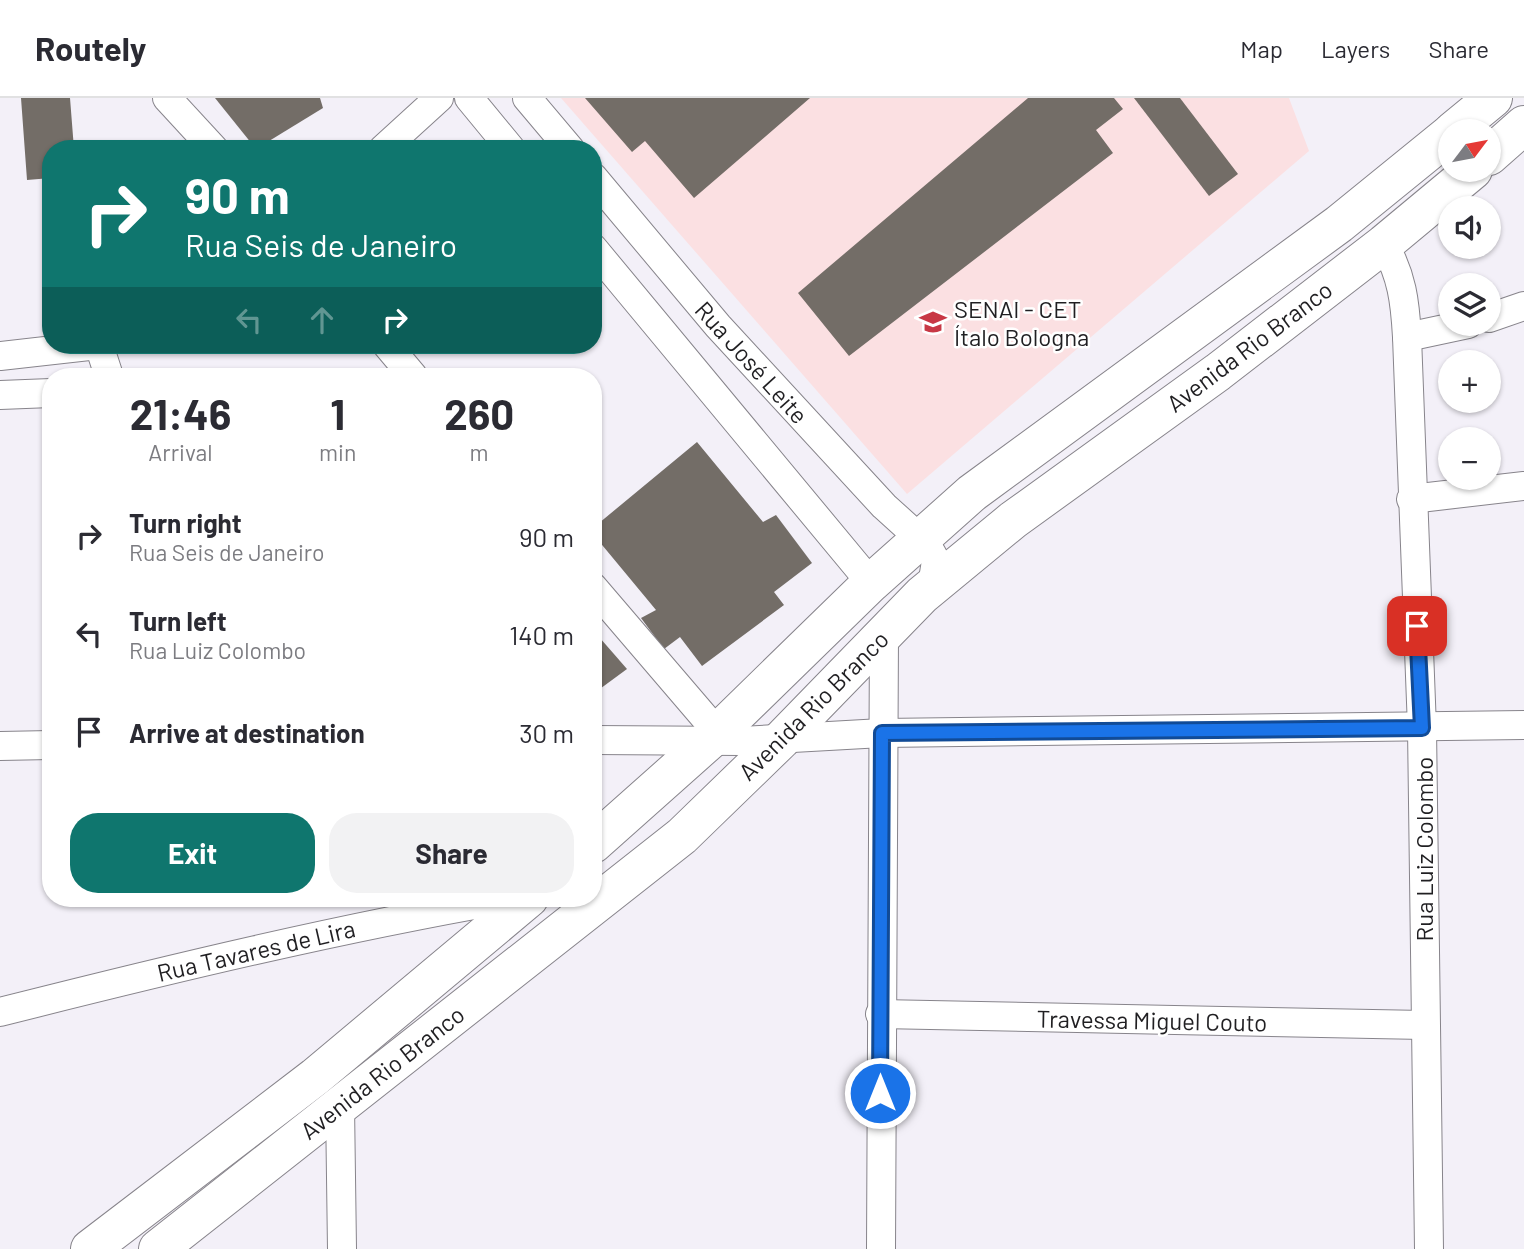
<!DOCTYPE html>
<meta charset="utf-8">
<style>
:root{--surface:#fff;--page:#f2f2f3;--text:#2b2b33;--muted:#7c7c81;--line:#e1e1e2;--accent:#0f766e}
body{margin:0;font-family:Barlow,sans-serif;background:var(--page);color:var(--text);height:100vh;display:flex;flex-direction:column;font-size:26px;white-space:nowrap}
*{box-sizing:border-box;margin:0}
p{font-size:23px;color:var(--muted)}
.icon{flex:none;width:38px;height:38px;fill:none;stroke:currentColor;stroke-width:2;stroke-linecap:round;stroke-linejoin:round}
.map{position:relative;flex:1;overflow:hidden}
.sheet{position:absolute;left:42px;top:270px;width:560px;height:539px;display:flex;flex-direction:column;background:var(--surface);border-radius:28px;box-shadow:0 2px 5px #0004}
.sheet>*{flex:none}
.guide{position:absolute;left:42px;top:42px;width:560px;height:214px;border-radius:28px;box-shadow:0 2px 5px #0004;background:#0f766e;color:#fff;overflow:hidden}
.needle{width:46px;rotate:58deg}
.fabs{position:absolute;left:1438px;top:21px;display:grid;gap:14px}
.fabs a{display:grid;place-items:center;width:63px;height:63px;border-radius:50%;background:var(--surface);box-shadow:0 2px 5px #0004;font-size:35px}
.pin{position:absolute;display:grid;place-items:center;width:60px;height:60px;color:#fff;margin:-30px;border-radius:14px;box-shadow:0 4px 10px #0006}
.me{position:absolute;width:77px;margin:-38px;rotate:0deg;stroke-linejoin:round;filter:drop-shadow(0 0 5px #0008)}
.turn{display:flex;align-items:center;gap:24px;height:147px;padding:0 28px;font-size:32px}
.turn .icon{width:91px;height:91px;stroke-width:2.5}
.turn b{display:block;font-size:49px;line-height:60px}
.lanes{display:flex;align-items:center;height:66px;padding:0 28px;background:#0003;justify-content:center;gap:35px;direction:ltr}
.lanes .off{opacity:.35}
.eta{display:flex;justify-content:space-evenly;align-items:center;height:119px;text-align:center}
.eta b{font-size:42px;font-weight:700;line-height:49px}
.action{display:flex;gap:14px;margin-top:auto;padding:14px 28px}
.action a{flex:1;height:80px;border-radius:28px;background:var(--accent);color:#fff;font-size:28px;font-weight:700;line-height:80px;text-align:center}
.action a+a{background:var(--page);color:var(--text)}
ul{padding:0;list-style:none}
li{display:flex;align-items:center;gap:21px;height:98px;padding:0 28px}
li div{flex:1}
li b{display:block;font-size:26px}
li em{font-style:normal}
header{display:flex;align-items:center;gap:42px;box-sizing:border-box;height:98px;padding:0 35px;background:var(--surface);border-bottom:2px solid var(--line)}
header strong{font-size:33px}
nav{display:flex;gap:38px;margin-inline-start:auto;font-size:24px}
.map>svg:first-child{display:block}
</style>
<header>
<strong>Routely</strong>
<nav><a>Map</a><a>Layers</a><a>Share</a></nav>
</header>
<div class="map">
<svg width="1524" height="1151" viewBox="0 0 1524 1151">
<rect width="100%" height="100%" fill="#f3f0f8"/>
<path fill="#fbe0e2" d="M561,0h728l20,53 -402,343z"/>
<g fill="#736d67">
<path d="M21,0h49l4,51h-23v29l-24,2z"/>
<path d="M215,0h105l3,10 -67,41z"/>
<path d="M585,0h225l-116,100 -49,-57 -13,11z"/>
<path d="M1028,0h86l9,11 -27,21 17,23 -264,203 -51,-63z"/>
<path d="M1134,0h46l58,76 -29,22z"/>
<path d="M697,344l66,80 13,-7 36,48 -38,29 10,13 -82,61 -22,-29 -16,12 -23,-31 15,-8 -63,-76v-6z"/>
<path d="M593,532l34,39 -34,25z"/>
</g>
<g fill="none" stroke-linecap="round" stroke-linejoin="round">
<defs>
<g id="street">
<path d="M167,0l47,51"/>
<path d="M469,0l42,51"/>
<path d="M527,0l43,51"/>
<path d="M383,51l56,-51"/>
<path d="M593,79l125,149 166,180 43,39 9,16 -4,25"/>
<path d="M1384,146c18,32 21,57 23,93l15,391 7,521"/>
<path d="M593,150l278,335"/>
<path d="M1489,220l35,-12"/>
<path d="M1407,239l61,-13"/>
<path d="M99,247l10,31"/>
<path d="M387,247l26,31"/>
<path d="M0,258l98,-11"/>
<path d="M0,297l51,-2"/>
<path d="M1411,401l113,-13"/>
<path d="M593,489l125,146"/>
<path d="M593,642l148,1 141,-8 642,-8"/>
<path d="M0,648l51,-1"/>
<path d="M0,914c170,-43 340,-84 513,-114"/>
<path d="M880,916l544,11"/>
<path d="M340,1007l2,144"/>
<path d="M881,1151l3,-615"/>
</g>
<g id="secondary">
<path d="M1453,33l40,-33"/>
<path d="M1489,58l35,-31"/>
<path d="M593,746l118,-105 160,-156 101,-90 367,-269 112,-91"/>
<path d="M90,1151l225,-172 214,-179"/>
<path d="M158,1151l524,-413 99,-96 141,-145 91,-75 205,-148 166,-128 89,-74"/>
</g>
</defs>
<use href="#street" stroke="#87848b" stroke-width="30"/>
<use href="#secondary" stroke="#87848b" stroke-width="40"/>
<use href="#street" stroke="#fff" stroke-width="28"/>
<use href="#secondary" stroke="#fff" stroke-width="38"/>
</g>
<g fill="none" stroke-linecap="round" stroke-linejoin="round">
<defs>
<path id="route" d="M880,995l2,-360 540,-5 -5,-102"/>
</defs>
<use href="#route" stroke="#114b97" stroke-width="18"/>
<use href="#route" stroke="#1a73e8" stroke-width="12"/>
</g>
<defs>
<symbol id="university-bare" viewBox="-9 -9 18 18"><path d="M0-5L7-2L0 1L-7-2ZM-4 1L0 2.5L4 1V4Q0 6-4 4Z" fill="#c83845" stroke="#fff" stroke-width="2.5" paint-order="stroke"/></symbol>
</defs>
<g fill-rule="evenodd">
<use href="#university-bare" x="914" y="205" width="38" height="38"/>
</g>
<g text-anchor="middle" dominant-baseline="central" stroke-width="5" stroke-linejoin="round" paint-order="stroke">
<g font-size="24" fill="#201f22" stroke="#fff" text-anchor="start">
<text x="954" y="210">SENAI - CET<tspan x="954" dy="28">Ítalo Bologna</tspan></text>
</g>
<g font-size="24" fill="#201f22" stroke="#fff">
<text transform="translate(1249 248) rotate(-37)">Avenida Rio Branco</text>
<text transform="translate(752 264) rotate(48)">Rua José Leite</text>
<text transform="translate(813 607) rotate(-45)">Avenida Rio Branco</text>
<text transform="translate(1423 751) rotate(-90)">Rua Luiz Colombo</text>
<text transform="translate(256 852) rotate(-13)">Rua Tavares de Lira</text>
<text transform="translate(1152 922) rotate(1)">Travessa Miguel Couto</text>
<text transform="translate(382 974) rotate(-38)">Avenida Rio Branco</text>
</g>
</g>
</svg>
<div class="fabs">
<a><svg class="needle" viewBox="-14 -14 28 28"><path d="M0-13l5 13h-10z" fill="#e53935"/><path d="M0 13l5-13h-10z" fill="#7c7c81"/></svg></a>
<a><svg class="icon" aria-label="sound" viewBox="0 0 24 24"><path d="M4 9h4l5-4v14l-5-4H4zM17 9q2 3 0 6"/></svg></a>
<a><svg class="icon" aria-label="layers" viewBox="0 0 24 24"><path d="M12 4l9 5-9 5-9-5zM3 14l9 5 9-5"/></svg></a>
<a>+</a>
<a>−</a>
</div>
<div class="pin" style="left:1417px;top:528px;background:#d93025"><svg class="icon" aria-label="arrive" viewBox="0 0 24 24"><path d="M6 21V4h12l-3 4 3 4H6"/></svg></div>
<svg class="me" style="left:880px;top:995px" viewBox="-20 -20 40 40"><circle r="17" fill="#1a73e8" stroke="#fff" stroke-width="3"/><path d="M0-11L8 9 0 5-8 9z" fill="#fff"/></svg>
<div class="guide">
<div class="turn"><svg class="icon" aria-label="right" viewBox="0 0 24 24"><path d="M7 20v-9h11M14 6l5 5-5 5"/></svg><div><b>90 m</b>Rua Seis de Janeiro</div></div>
<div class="lanes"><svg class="icon off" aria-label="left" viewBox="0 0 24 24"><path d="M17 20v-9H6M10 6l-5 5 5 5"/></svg><svg class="icon off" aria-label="ahead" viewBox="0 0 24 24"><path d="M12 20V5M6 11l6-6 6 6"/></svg><svg class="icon" aria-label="right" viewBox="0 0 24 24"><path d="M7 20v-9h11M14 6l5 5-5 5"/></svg></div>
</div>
<section class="sheet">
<div class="eta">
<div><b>21:46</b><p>Arrival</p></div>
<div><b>1</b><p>min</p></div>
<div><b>260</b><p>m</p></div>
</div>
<ul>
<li><svg class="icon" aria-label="right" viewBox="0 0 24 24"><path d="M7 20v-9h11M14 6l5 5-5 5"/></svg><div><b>Turn right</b><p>Rua Seis de Janeiro</p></div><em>90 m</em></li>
<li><svg class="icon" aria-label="left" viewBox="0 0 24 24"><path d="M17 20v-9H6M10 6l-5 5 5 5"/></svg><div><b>Turn left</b><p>Rua Luiz Colombo</p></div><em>140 m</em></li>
<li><svg class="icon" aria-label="arrive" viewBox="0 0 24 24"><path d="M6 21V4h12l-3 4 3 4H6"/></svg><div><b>Arrive at destination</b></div><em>30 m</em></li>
</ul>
<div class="action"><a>Exit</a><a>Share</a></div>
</section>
</div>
